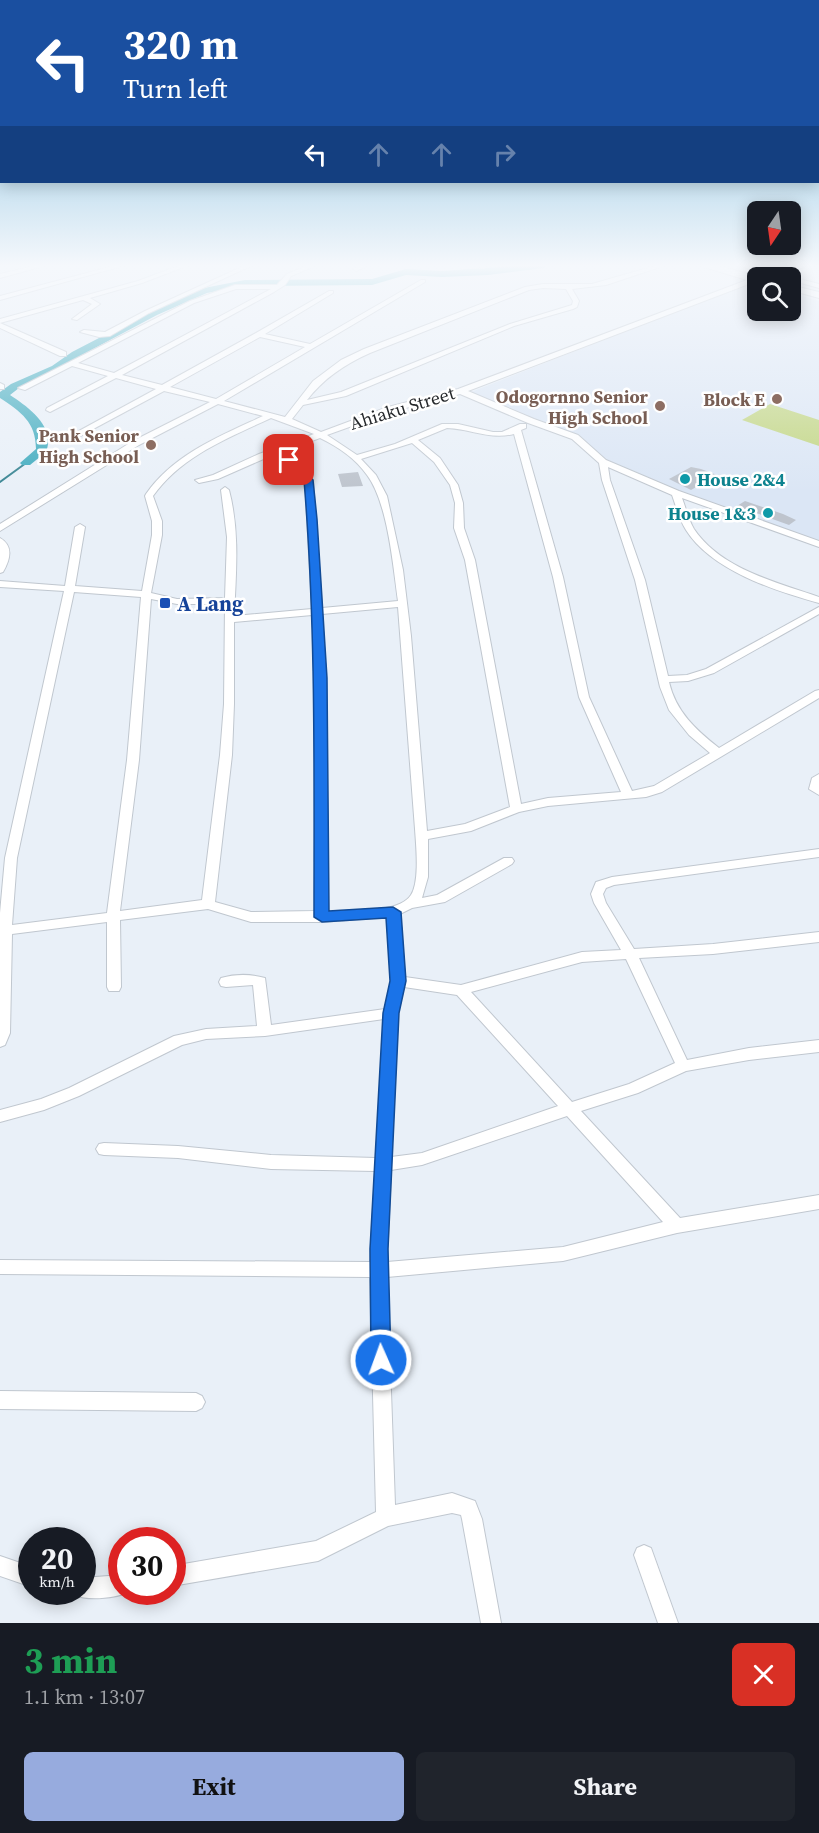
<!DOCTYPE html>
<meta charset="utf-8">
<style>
:root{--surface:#171b24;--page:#20242c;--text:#f1f3f6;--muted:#9ea1a6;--accent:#97abde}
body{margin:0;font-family:"Source Serif 4",serif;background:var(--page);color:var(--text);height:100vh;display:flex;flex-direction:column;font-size:22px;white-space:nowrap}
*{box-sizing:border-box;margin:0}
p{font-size:20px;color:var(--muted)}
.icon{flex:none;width:33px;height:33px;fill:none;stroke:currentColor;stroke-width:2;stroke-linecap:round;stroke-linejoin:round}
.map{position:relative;height:1623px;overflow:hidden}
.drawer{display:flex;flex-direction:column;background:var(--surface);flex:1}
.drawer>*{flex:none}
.banner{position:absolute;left:0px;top:0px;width:819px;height:183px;box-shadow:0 3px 15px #0003;background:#1a4fa0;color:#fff;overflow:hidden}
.needle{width:39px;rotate:193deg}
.fabs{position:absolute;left:747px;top:201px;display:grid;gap:12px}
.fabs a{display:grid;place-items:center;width:54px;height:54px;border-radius:9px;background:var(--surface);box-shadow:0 3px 15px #0003;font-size:30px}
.speed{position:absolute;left:18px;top:1527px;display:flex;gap:12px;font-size:30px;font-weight:700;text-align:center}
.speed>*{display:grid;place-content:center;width:78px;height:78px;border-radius:50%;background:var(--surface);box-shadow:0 3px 15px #0003;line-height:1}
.speed small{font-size:15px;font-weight:400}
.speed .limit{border:9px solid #d22;background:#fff;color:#111}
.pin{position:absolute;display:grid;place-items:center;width:51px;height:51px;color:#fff;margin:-26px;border-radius:12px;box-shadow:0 3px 9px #0006}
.me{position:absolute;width:66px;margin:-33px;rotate:358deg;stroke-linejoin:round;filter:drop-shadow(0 0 4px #0008)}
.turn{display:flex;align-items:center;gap:21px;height:126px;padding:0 24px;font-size:27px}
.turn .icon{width:78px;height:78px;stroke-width:2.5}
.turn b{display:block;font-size:42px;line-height:51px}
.lanes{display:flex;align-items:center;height:57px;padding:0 24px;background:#0003;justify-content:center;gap:30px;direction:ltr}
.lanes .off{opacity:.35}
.round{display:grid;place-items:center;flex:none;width:63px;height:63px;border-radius:9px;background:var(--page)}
.overview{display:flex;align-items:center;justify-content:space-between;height:102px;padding:0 24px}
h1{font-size:36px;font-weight:700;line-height:45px;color:#1e9e55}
.cta{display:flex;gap:12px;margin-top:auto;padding:12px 24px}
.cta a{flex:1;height:69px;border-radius:9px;background:var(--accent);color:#111;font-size:24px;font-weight:700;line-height:69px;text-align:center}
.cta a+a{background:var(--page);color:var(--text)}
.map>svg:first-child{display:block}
</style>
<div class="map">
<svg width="819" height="1623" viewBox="0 0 819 1623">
<rect width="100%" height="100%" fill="#e9f0f8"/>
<path fill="#dbe6f5" d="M757,283l1,27h32l1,-17 28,8v241l-160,-59 -51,-22 -34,-28 -44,-14 -59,-27 231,-91z"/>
<path fill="#c1d580" d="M770,404l49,16v26l-77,-26z"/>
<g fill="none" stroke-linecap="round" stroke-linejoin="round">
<path stroke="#388492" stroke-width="2" d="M0,482l26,-19"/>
<path fill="#40abbe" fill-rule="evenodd" d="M526,265h22l-4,3 -56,7 -46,2 -36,-2 -34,10 -127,1 -38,7 -50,22 -77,41 -20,14 -41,18 -9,7c18,12 46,31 36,57l-16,13h-8l-2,-2 16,-14c0,-27 -15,-37 -36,-51v-6l11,-8 41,-18 20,-14 79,-41 53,-23 41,-8 127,-1 34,-10 36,2z"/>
</g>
<g fill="#bec4cd">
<path d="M691,467l10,2 16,6 -26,15 -22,-11z"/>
<path d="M358,472l5,14 -21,1 -4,-13z"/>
<path d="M745,501l38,13 13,6 -7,5 -52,-19z"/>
</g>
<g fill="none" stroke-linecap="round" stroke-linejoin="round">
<defs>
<g id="minor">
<path d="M38,265h9l-47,13v-4z"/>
<path d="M117,265h9l-126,35v-4z"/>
<path d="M181,265h8l-47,18 -52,15 10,6 -23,16 -5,-1 20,-15 -9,-4 -83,23 66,29v4h-6l-60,-28v-9l138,-38z"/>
<path d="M246,265h7l-104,48 -39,23 -11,1 -19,-5 4,-2 21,2 40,-21z"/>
<path d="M309,265h8l-26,11 -6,9 -11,7 -152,83 40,10 94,-52 73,-42h4v2l-68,41 45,10 111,-64h4v2l-201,119 61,16 28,-36 28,-21 23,-11 161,-62 18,-3h49l66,-19h8l-60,20 -34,4 7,12 -2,6 -4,2 -59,17 -168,70 -43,9 -11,14 29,13 67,-25 70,-18 289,-109 -50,-15h8l51,14 2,4 -4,-1 -286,109 66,28 44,16 28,25 73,31 140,50v6l-137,-49c4,10 6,21 12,31 27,40 82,53 125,68v6c-44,-12 -108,-33 -133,-73 -7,-11 -10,-24 -14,-35l-64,-28 2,13 35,100 23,96 19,-1 19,-6 113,-62v7l-105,59 -26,8 -19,1c7,30 27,48 50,66l96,-57 4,-1v8l-157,94 -16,5 -98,9 -29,6 -48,19 -43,8v38l-6,21 15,-3 67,-37h8l2,3 -2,3 -67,38 -33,6 -12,6 5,63 56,8 121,-33 39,-2 -27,-47 -3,-9 5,-12 16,-5 207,-28v8l-205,28 -8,3 -3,6 3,9 28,46 79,-5 106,-12v10l-106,12 -74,4 48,102 62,-12 70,-8v12l-70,8 -63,11 -48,22 -57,18 99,107 139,-23v14l-142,24 -114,28 -176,16 8,228 57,-12 23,8 7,18 19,104h-20l-19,-104 -1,-4 -9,-2 -64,13 -70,35 -146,25v-20l144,-25 60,-29 -6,-235 -370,-3v-14l370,2 5,-91 -104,-2 -93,-11 -74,-3 -5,-1 -3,-5 3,-5 5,-1 74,3 93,9 105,3 8,-139 -119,17 -59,3 -24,6 -103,51 -35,14 -44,12v-12l41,-11 28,-11 105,-52 32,-7 51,-3 -4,-41 -27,2 -5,-1 -2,-4 2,-4c14,-4 30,-4 44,0l6,47 114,-16 6,-28 -4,-64 -65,5h-71l-43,-13 -88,11 1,67 -2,4h-10l-2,-4v-65l-95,12 -2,99 -5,12 -5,2v-134l5,-55 59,-267 -64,-4v-6l65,5 10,-59 5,-3 5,3 -10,59 67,5 10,-56v-14l-7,-25 1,-2c28,-40 74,-58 117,-78l-45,-12 -79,41 -139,86v-7l133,-83 77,-39 -46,-11 -95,51 -4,-2 1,-2 90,-49 -40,-11 -66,34 -4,-2 1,-2 61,-32 -36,-10 -47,24 -7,-2 172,-87 45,-16h42l10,-11zM543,288l23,1 7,12 -1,4 -62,19 -169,68 -34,8c17,-22 38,-36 63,-47l159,-63zM236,289h35l-157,84 -36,-10 116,-60zM260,337l45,10 -89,52 -46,-12zM460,394l68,29 44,16 27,24 3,17 33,100 25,107 9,23 20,25 21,18 -56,33 -22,5 -43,-94 -26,-120 -42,-147 5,-2v-4h-6l-18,8h-9l-35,-8h-16l-47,20 -38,11 -30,-20 67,-24zM271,418l43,16 -55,20 -46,21 -18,5 4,3 19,-4 57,-25 23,18 7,8 7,129 -78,7c2,-43 6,-84 -5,-126l-4,-3 -4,3 6,47 -2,61 -48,1 -26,-6 11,-58v-14l-9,-25c28,-40 75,-58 118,-78zM447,428c24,1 43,12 67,6l39,143 26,120 42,95 -73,6 -27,6 -46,-244 -11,-32 -1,-25 -5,-18 -18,-27 -22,-18zM320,438c17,8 36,21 47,37 21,28 26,91 31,126l-76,7 -9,-128 -9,-12 -22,-16zM412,443l22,19 16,23 5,18 -1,25 11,32 45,247 -45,17 -38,7 -16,-195 -8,-66 -16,-74 -11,-21 -15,-16zM74,592l67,5 -14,163 -20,153 -95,12 5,-67zM151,599l26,5h48l-1,100 -4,51 -18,145 -82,11 19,-151zM398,607l17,222c1,16 5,52 -4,66 -12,19 -62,15 -83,16l-2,-233 -4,-64zM312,615l4,63 -1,233 -64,1 -36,-10 17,-147 2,-51v-82zM626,959l49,104 -46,21 -57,18 -101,-110 111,-30zM404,987l53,8 101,111 -136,47 -31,4 7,-144zM567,1116l96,106 -100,25 -176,15 4,-92 31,-5z"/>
<path d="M361,265h8l-13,6 -3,-2z"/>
<path d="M482,265h7l-5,3h-4z"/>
<path d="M737,265h9l73,19v4l-29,-8v-2h-12z"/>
<path d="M815,265h4v2l-3,-1z"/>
<path d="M0,383l4,2v4h-4z"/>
<path d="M0,538c14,8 10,22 3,34l-3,1z"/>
<path d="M819,774v21l-10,-6 3,-11z"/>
<path d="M0,1391l196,2 6,3 3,6 -3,6 -6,3 -196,-2z"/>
<path d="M644,1545l7,3 27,75h-20l-24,-68 3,-7z"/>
<path d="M0,1556l32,11v20l-32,-11z"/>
<path d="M122,1575v17h7c-13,6 -41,9 -54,3l-2,-3h9v-14z"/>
</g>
<g id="major">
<path d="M704,265h12l46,13h-4v2z"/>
<path d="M744,267h6l33,11h-15l-24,-7z"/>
<path d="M790,285l29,7v6l-29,-8z"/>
</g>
</defs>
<use href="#minor" stroke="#c0c7cf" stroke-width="2"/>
<use href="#major" stroke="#c0c7cf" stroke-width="2"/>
<use href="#minor" fill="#fff" fill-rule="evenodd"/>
<use href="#major" fill="#fff" fill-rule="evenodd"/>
</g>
<linearGradient id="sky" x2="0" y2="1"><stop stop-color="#65b0d7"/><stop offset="0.54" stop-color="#f5f8fc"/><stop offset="1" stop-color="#f5f8fc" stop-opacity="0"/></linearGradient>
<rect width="819" height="492" fill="url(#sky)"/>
<path fill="#1a73e8" stroke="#114b97" stroke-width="1.5" d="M285,458h7l21,22 4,39 10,159 2,233 64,-4 8,5 5,69 -7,32 -11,236 3,111 -3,7 -7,2 -7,-2 -3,-7 -1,-111 13,-236 7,-32 -4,-63 -64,4 -8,-5c0,-146 2,-291 -10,-437l-19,-18z"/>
<g fill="#8d6e63" stroke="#fff" stroke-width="2">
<circle cx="777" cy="399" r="6"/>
<circle cx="660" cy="406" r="6"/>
<circle cx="151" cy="445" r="6"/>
</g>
<g fill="#0f9aa8" stroke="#fff" stroke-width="2">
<circle cx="685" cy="479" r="6"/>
<circle cx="768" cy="513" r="6"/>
</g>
<rect fill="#1a4fb4" stroke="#fff" stroke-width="2" x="159" y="597" width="12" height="12" rx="3"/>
<g text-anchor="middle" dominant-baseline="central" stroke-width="5" stroke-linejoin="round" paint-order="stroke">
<g font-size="18" font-weight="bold" fill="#785e54" stroke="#fff" text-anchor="end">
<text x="648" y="396">Odogornno Senior<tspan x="648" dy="21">High School</tspan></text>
<text x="765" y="399">Block E</text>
<text x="139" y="435">Pank Senior<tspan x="139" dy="21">High School</tspan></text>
</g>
<g font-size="18" fill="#25282b" stroke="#fff">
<text transform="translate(402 408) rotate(-17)">Ahiaku Street</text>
</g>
<g font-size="18" font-weight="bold" fill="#0d838f" stroke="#fff" text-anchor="start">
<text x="697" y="479">House 2&amp;4</text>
<text x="756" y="513" text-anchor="end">House 1&amp;3</text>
</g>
<g font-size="21" font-weight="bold" fill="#164399" stroke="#fff" text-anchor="start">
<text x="177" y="603">A Lang</text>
</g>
</g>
</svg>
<div class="fabs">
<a><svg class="needle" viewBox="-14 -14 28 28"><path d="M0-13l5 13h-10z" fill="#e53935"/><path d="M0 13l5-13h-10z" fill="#9ea1a6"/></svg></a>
<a><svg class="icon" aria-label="search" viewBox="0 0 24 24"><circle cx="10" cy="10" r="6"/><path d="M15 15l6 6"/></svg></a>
</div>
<div class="speed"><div>20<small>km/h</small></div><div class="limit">30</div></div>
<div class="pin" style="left:289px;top:460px;background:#d93025"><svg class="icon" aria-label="arrive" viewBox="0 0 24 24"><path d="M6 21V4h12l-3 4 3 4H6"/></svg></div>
<svg class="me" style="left:381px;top:1360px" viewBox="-20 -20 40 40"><circle r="17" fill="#1a73e8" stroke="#fff" stroke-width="3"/><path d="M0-11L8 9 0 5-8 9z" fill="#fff"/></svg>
<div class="banner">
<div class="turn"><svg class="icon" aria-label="left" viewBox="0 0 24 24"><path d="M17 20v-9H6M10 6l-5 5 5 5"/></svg><div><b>320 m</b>Turn left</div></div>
<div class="lanes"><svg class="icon" aria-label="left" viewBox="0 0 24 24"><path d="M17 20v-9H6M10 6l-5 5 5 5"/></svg><svg class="icon off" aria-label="ahead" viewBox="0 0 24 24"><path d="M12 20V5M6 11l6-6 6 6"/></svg><svg class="icon off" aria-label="ahead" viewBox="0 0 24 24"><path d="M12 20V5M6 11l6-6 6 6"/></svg><svg class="icon off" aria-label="right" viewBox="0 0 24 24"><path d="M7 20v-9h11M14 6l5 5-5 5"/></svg></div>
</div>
</div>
<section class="drawer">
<div class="overview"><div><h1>3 min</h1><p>1.1 km · 13:07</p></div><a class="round" style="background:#d93025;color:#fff"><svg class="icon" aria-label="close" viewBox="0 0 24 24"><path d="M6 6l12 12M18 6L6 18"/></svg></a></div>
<div class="cta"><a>Exit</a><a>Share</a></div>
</section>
